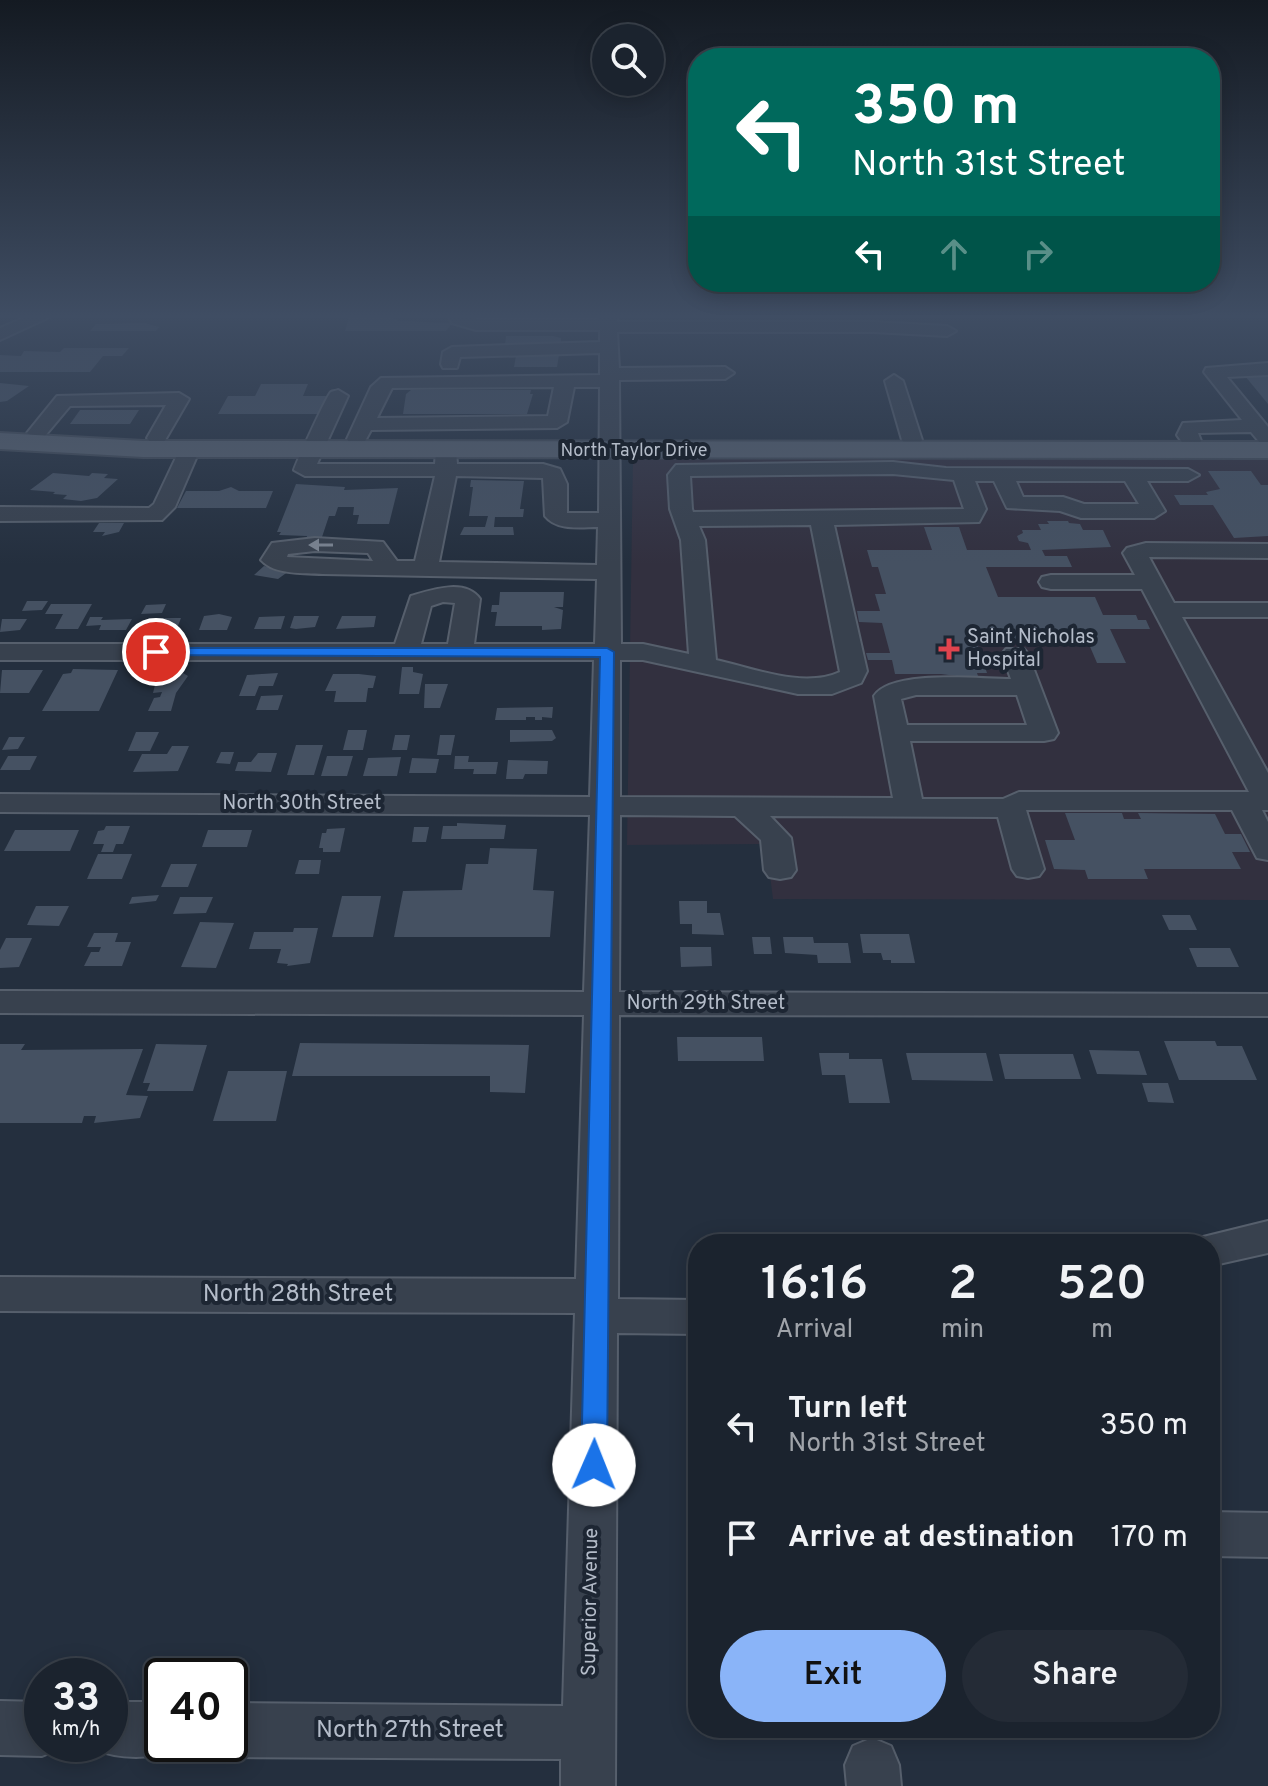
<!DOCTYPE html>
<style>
:root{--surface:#1b232e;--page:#242b36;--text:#f1f3f6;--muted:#a0a4aa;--line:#39404a;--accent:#8ab4f8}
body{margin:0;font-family:Overpass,sans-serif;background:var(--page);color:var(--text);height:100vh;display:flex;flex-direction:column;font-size:30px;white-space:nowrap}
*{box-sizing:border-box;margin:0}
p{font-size:26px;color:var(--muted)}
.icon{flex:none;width:44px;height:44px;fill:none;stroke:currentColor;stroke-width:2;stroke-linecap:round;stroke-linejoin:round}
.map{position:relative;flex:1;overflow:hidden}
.side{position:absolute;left:688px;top:1234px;width:532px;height:504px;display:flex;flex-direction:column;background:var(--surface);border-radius:32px;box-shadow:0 4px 20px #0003,0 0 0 2px var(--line)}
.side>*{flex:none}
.top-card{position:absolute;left:688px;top:48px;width:532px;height:244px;border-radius:32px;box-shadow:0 4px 20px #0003,0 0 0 2px var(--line);background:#00695c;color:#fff;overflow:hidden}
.controls{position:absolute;left:592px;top:24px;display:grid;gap:16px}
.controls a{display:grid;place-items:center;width:72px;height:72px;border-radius:50%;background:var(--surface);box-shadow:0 4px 20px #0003,0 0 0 2px var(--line);font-size:40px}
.speed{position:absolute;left:24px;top:1658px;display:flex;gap:16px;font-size:40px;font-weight:700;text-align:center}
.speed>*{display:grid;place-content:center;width:104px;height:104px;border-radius:50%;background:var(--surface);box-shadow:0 4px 20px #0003,0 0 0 2px var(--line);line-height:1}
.speed small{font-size:20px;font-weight:400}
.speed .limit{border:4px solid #111;border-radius:12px;background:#fff;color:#111}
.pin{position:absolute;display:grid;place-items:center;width:68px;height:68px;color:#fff;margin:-34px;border:4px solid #fff;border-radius:50%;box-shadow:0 2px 8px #0007}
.me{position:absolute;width:88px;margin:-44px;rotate:1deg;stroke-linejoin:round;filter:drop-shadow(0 0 6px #0008)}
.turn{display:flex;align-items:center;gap:28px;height:168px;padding:0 32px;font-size:36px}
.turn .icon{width:104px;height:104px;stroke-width:2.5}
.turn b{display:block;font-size:56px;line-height:68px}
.lanes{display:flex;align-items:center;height:76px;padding:0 32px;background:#0003;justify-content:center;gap:40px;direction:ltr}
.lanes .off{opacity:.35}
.eta{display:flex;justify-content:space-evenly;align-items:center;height:136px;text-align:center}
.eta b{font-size:48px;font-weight:600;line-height:56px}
.primary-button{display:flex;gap:16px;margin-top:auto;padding:16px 32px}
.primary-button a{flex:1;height:92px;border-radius:48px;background:var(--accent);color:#111;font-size:32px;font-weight:600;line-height:92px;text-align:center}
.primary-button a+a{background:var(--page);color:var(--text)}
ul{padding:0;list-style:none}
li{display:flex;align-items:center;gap:24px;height:112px;padding:0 32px}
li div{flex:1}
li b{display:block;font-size:30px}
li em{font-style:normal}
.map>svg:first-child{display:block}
</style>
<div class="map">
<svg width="1268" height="1786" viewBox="0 0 1268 1786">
<rect width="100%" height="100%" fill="#242f3e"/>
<path fill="#32303f" d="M1268,454v446l-495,-1 -7,-55 -139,1 6,-390z"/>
<g fill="#455162">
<path d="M350,314h32l18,7 52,2 -6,8h-101z"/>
<path d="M96,324l49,-1 14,4 -3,4h-66z"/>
<path d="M506,336h47l8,2v6l-56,2z"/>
<path d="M64,348h65l-7,8h-19l-13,16h-90v-17l21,1 3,-5 36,1z"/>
<path d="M559,355l-2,12h-43l2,-11z"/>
<path d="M1245,376h23v28z"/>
<path d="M0,383l29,3 -22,15 -7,1z"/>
<path d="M261,384h47l-5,12h27l-7,18h-105l10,-18h27z"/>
<path d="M411,390h120l-1,4h3l-6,20h-124l3,-20z"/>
<path d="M80,410h59l-9,14h-60z"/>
<path d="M1208,471h43l10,14h7v51l-34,2 -21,-33h-33l-6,-10h34l-2,-3 14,-3z"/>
<path d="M53,473l36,3 3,-3 16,1 -4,4 14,1 -21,19 -16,3 -18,-2 4,-4 -14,-1 2,-2 -25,-2z"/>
<path d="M471,480l53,1 -4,28h4l-1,8h-28l-1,10h19l1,8h-54l4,-8h21l3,-11h-19l4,-29h-3z"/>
<path d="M296,484l49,3 -1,3 54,-2 -9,36h-32l2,-9h-6l1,-8h-16l-3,9h-6l-9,27h-15l2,-7 -28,-1 2,-3h-4z"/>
<path d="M231,487l8,4h34l-7,17h-89l9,-17h33z"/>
<path d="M1047,521h21l1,2 11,1 3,6h20l8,17 -69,3 3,6h22l5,11h-86l12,30h97l8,18h33l2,5h8l4,9h-40l16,34h-29l-12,-28h-48l3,8h-63l10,30h-10l2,6 -38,-5h-46l-3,-14h-24l-2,-7h24l-8,-30 -23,-1 -2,-11h23l-5,-17h11l-8,-27h-6l-5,-17h65l-8,-23h35l8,23h64l-3,-7 -9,-2 -2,-5 6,-3 -1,-3h19l-3,-6h11z"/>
<path d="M99,523h25l-5,9 -17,4 3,-4h-12z"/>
<path d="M264,566l25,5 -11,8 -24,-4z"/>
<path d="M500,592h64l-1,15h-9l9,3 -2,19 -19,1v-4h-47l2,-14h-6l1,-7h7z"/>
<path d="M27,601h21l-6,9 -20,1z"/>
<path d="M51,604h41l-14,25h-23l8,-15h-18z"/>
<path d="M166,604l-4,9 -21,1 5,-9z"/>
<path d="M219,614l13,3 -5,13h-28l5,-14z"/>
<path d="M285,616l-4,13h-27l5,-12z"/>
<path d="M294,616h25l-4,11 -19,2 -6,-1z"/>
<path d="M342,616h34l-2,11 -38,2z"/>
<path d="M90,617h13l-2,3 31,-1 -6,11h-27l2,-5 -15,1z"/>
<path d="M149,618h32l-5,13 -33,1z"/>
<path d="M2,619h25l-7,11 -20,2z"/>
<path d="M402,667h11v5l10,2 -4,20h-20z"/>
<path d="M73,669l45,1 -19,41h-57l21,-37 8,-1z"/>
<path d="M2,670h41l-14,23h-29z"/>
<path d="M184,671l-1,2 5,3 -12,17 -5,18h-23l6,-13 6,-1 2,-5 -9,1 4,-16 4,-4z"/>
<path d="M278,673l-5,13h-14l-4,10h-16l8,-21z"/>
<path d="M333,674h26l17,2 -3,12h-5l-2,14h-32l2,-11h-11z"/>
<path d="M425,684h23l-8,24h-16z"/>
<path d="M283,695l-5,15h-22l5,-14z"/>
<path d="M553,707l-1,11 -10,-1v3h-7v-3h-9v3h-31l2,-12z"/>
<path d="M348,730h19l-4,20h-20z"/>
<path d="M510,730h42l4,8 -4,3 -42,1z"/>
<path d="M136,732h23l-9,19h-22z"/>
<path d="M395,735h15l-3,15h-15z"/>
<path d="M440,735h15l-4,20h-14z"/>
<path d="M9,737h16l-7,12 -16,1z"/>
<path d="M296,745h27l-9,30h-27z"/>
<path d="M172,746h17l-11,25 -45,1 9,-18h25z"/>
<path d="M221,752h13l-4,12 -14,-1z"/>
<path d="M258,753h19l-6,19 -36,-1 3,-9h13z"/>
<path d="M8,756h29l-7,14h-30z"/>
<path d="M327,756h26l-6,20h-26z"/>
<path d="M455,756h14l-1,6h30l-2,12h-23l1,-5h-20z"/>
<path d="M401,757l-4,19h-34l5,-18z"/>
<path d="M412,758l27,1 -3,14h-27z"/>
<path d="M508,760l40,1 -1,13h-22l-2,5h-17z"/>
<path d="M1065,813h57l2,6h17l-3,-6 77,1 10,20h16l9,18h-18l9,17h-97l4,10h-60l-3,-9 -31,-1 -9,-29h30z"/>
<path d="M457,823l49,2 -2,14h-63l2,-13h14z"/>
<path d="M106,826h24l-7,18h-7l-3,8h-12l3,-8h-11l5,-13 6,-1z"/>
<path d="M414,827h15l-3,15h-14z"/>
<path d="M345,828l-5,24h-17v-4h-4l3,-15h4l1,-4z"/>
<path d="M15,830h64l-9,21h-66z"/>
<path d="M208,830h44l-5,17h-45z"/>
<path d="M490,848l47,1 -4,41 21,1 -4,46h-156l9,-46 59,-1 4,-26h22z"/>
<path d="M98,854h34l-10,25h-35z"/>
<path d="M299,860h22l-2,14h-24z"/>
<path d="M171,864h26l-9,23h-27z"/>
<path d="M159,895l-3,6 -27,3 3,-7z"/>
<path d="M342,896h39l-8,41h-41z"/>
<path d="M180,897h33l-7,16 -33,1z"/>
<path d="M679,901h28v12h13l4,22 -32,-1v-10h-12z"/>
<path d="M36,906h33l-10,20 -32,-1z"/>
<path d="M1162,915h28l7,15h-28z"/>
<path d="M200,922l34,1 -18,45 -35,-1z"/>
<path d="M294,928h24l-8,35 -23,3 1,-2 -11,-1 4,-14h-32l5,-17h39z"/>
<path d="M94,933h24l-3,9h16l-9,24h-38l7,-14h8l2,-5h-14z"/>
<path d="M860,934h49l6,29h-24v-3h-8l-2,-7h-18z"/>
<path d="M752,937h18l2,17h-18z"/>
<path d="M783,937h30l1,6h34l3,20h-33l-1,-8 -32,-2z"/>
<path d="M6,938h26l-13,29 -19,1v-18z"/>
<path d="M680,947h31l1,19 -31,1z"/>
<path d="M1189,948h41l9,19h-42z"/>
<path d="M677,1037h85l2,24h-86z"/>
<path d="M1164,1041h51l2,5h25l15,34h-78z"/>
<path d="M300,1043l229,2 -4,48 -35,-1v-16h-198z"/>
<path d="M0,1044h25l-4,6 122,-1 -17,46 22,1 -8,22 -46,5 2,-7h-12l-2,7h-82z"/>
<path d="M156,1044l51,1 -14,46h-46l3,-8h-7z"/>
<path d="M1089,1050l50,1 8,24 -50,-1z"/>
<path d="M819,1053h30v6h33l8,44h-41l-4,-28h-23z"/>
<path d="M906,1053h80l7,28 -81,-1z"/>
<path d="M999,1054h74l8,25h-76z"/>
<path d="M228,1071h59l-11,50h-63z"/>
<path d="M1142,1083h26l6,20 -26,-1z"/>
</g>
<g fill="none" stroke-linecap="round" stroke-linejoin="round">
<defs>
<g id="minor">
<path d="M33,314h23l-56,26v-12z"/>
<path d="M447,314h18l13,6h121v-6h18v8h257l73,4 9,5 -9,5 -73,-4h-257l2,36 106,-1 9,6 -9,6 -106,1 2,264h22l46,10 -8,-114 -11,-31 -2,-34 8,-10 217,-3 53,6 242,1 11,6 -11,6h-41l18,30 -11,7h-73l-21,-7 -53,-3 -13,-27h-19l11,28 -7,13 -145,3 33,146 -6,12 -29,11h-34l-155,-34h-23v137l273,1 -19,-102c18,-27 105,-17 137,-17l-9,-25 4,-5h18l4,5 30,79 -4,6 -10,2h-134l12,58h81l16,-7h230l-107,-203h-91l-9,-2 -3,-5 3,-5 9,-2h84l-12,-22 4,-5 19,-5 122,1v14l-119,-1 25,46h94v14h-86l86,156v37h-6l6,12v38l-11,-2 -25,-48h-206l18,59 -5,7 -11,2 -11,-2 -5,-7 -14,-52 -228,-1 21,22 5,32 -5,7 -11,2 -11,-2 -5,-7 -3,-30 -26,-24 -115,-1 -1,177 649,2v22l-649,-1 -1,284 80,1v34l-81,-1 -2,453h-54v-27l-331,-2 -19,-8 -2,-5h21v-41l333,3 12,-393 -575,-2v-34l576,2 8,-264 -584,-2v-22l584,1 6,-177 -590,-3v-18l590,3 4,-137h-594v-16h395l16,-48c21,-6 54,-18 69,3l-6,45h121l2,-65 -274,-5c-19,-1 -49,1 -62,-14l11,-17 43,-5 68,4 14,19h18l20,-85h-130l-11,-6c3,-9 33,-75 37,-78 2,-1 5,-1 7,-2l10,6 -31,68h118l1,-13 10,-6 10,6 1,13h86l17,5 7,15v29h32l1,-126h-26l-7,35 -10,6 -186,2 -7,13h-14l-3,-4 24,-52 10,-9 219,-3v-22l-140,4 -3,11h-14l-2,-4 2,-12 9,-5 148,-5v-12h-124l-24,-7zM554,387l-6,29 -171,2 15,-30zM893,474l61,6 10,29 -271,3 -1,-3 -2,-33zM456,476l87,2 2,38c12,15 36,11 53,11l-1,38 -158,-3zM1016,481h109l14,23h-55l-21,-7h-40zM811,525l29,147c-37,17 -87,-4 -124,-12l-11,-120 -6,-14zM315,551l53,2 5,8 -86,-4 1,-3zM443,602l12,1 -7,41h-27l10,-38zM916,695h101l10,30h-120l-6,-26z"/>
<path d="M1268,363v12l-41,2 41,50v19l-7,-2 -10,-12 -53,1 3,8 -3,4h-14l-7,-10 6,-12 59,-3 -38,-48 2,-4z"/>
<path d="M894,375l9,6 19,59 -3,4h-14l-3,-4 -17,-59z"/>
<path d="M179,393l10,6 -25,43h-14l-3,-4 19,-33 -96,1 -26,31 -7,2 -10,-6 30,-37z"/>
<path d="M190,443l10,6 -25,58 -13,13 -162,1v-14l149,1 5,-4 26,-55z"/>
<path d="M1268,1221v32l-58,13v-22h-17l2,-5z"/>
<path d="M1210,1512l58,1v44l-58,-1z"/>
<path d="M0,1701l42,1v42h20l-1,4 -19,8 -42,-1z"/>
<path d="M110,1702h52v42h20l-1,4c-28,12 -62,12 -90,0l-1,-4h20z"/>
<path d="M872,1738l19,8 8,19 2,21h-54l-2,-21 8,-19z"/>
</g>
<path id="major" d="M0,433l143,8 1125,1v16l-1125,-1 -143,-8z"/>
</defs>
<use href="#minor" stroke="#565f6c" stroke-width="4"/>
<use href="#major" stroke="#414a57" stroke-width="4"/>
<use href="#minor" fill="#38414e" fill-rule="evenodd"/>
<use href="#major" fill="#56606e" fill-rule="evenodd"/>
</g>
<defs><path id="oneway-solid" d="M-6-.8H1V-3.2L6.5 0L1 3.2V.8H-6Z" transform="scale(2)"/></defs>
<use fill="#7c8592" href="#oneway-solid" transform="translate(321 545) rotate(180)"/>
<linearGradient id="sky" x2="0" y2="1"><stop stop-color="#141a22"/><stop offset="0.56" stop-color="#3f4d63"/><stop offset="1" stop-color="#3f4d63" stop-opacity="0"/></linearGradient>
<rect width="1268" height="564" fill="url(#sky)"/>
<path fill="#1a73e8" stroke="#114b97" stroke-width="2" d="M156,648h451l7,4 -7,813 -4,8 -9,4 -10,-4 -3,-8 19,-808 -449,-2 -2,-3z"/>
<path fill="#e0444e" stroke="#1d2633" stroke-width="3" d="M945 637h8v8h8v8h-8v8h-8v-8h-8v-8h8z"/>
<g text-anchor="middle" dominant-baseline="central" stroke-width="8" stroke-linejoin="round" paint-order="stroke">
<g font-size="18" fill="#b4bcc9" stroke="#1d2633">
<text x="634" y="451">North Taylor Drive</text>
</g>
<g font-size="20" fill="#b4bcc9" stroke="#1d2633" text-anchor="start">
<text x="967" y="638">Saint Nicholas<tspan x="967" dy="23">Hospital</tspan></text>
</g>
<g font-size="20" fill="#b4bcc9" stroke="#1d2633">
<text x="302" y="804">North 30th Street</text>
<text x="706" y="1004">North 29th Street</text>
<text transform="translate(591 1602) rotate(-89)">Superior Avenue</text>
</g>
<g font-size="24" fill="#b4bcc9" stroke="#1d2633">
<text x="298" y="1295">North 28th Street</text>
<text x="410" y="1731">North 27th Street</text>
</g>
</g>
</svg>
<div class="controls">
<a><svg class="icon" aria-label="search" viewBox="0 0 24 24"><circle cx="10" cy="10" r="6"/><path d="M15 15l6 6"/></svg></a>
</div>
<div class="speed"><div>33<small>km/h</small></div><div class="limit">40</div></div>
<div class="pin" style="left:156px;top:652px;background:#d93025"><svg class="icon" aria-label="arrive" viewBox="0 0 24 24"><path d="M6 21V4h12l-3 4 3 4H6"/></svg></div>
<svg class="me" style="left:594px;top:1465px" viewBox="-20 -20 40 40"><circle r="19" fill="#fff"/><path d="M0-13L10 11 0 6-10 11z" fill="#1a73e8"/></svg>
<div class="top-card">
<div class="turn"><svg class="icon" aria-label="left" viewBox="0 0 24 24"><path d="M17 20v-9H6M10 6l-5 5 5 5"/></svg><div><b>350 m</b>North 31st Street</div></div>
<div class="lanes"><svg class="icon" aria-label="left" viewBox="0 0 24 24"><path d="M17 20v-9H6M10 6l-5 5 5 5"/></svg><svg class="icon off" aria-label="ahead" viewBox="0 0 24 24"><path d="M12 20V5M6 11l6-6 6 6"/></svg><svg class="icon off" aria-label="right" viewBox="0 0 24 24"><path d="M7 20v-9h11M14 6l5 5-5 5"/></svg></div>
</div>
<section class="side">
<div class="eta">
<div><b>16:16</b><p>Arrival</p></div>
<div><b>2</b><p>min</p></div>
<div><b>520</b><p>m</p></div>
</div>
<ul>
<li><svg class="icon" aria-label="left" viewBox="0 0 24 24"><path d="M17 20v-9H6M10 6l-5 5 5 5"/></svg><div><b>Turn left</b><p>North 31st Street</p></div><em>350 m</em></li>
<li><svg class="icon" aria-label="arrive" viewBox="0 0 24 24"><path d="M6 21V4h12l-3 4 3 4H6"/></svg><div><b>Arrive at destination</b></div><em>170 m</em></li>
</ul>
<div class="primary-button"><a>Exit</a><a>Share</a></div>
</section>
</div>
